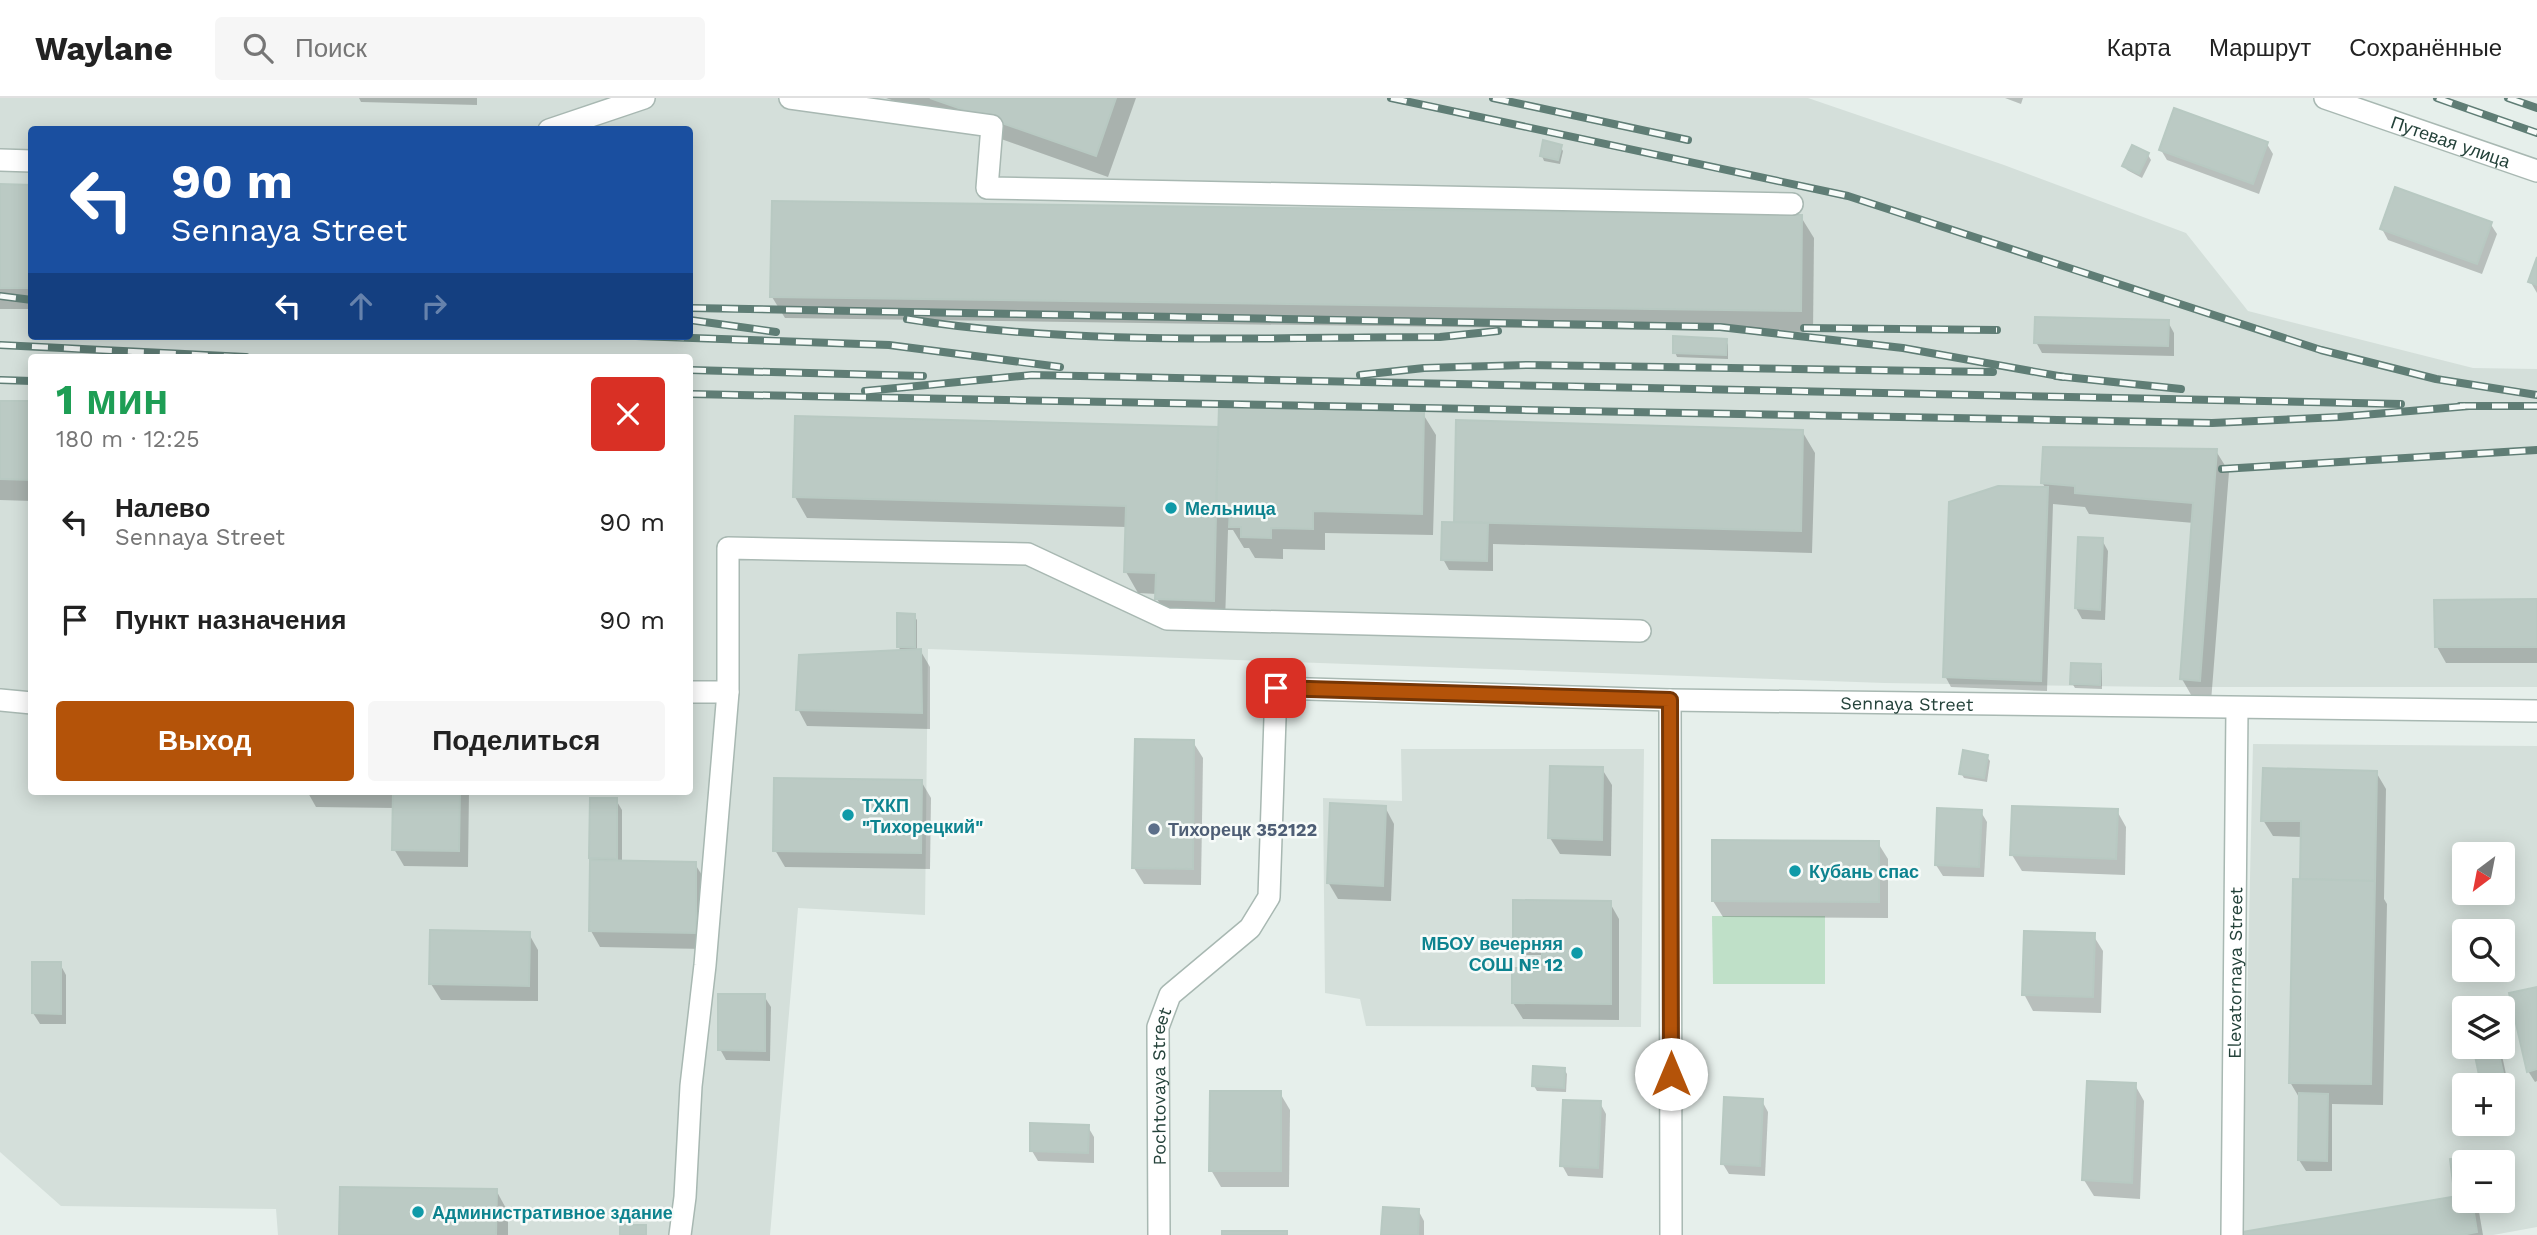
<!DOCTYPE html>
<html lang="ru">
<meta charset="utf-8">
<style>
:root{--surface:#fff;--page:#f6f6f6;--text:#222;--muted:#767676;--line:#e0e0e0;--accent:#b45309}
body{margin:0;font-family:"Work Sans",sans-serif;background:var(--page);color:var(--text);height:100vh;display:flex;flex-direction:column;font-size:26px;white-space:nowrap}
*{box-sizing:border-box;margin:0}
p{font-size:23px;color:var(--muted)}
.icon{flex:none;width:38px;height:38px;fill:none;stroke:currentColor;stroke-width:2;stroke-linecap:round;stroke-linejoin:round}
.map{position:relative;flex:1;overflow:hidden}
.drawer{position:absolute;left:28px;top:256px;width:665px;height:441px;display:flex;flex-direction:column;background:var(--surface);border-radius:7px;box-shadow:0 4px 18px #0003}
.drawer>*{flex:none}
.banner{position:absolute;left:28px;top:28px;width:665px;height:214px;border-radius:7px;box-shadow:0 4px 18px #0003;background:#1a4fa0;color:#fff;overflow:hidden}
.needle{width:46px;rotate:212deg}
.fabs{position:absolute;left:2452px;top:744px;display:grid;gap:14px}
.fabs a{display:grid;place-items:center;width:63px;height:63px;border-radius:7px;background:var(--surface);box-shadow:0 4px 18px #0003;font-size:35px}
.pin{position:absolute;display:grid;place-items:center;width:60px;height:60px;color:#fff;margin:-30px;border-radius:14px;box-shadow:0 4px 10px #0006}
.me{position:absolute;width:77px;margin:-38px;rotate:0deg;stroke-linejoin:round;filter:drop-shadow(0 0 5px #0008)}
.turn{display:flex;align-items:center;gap:24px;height:147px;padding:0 28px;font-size:32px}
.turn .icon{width:91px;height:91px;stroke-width:2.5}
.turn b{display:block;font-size:49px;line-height:60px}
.lanes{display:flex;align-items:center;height:66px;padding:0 28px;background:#0003;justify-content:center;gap:35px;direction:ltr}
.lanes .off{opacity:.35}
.round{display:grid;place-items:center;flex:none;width:74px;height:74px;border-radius:7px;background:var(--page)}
.summary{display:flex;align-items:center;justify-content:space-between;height:119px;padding:0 28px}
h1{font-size:42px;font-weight:700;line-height:52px;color:#1e9e55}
.primary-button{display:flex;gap:14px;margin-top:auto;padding:14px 28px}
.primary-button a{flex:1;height:80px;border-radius:7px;background:var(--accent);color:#fff;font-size:28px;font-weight:700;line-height:80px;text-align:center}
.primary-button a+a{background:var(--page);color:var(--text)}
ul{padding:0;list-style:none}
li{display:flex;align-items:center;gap:21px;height:98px;padding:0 28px}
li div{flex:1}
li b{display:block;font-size:26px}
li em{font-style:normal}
header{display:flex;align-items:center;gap:42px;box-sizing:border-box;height:98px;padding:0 35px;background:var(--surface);border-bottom:2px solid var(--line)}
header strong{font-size:33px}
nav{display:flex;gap:38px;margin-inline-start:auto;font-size:24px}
.search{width:490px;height:63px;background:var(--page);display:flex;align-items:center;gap:18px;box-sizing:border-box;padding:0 24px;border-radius:7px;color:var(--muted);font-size:26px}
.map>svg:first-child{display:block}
</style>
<header>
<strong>Waylane</strong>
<div class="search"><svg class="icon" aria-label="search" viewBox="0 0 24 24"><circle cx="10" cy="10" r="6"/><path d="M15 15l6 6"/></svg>Поиск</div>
<nav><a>Карта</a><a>Маршрут</a><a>Сохранённые</a></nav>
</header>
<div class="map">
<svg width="2537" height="1137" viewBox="0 0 2537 1137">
<rect width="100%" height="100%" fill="#e6efeb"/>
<g fill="#d4dfda" fill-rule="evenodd">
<path d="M0,0h1808l196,67 182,68 62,78 225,57 64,1v318h-377l-275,-4 -957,-34 -3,266 -127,-7 -28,327h-492l-2,-26 -215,-3 -61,-54zM32,32h658v206h-658zM32,259h658v434h-658z"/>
<path d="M2253,646l284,2v481l-44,8h-251zM2464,756h38v38h-38zM2464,833h38v39h-38zM2464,910h38v38h-38zM2464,987h38v39h-38zM2464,1064h38v38h-38z"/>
<path d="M1401,651h243l-3,278 -275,-1 -6,-27 -35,-6 -2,-195 79,3z"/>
</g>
<path fill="#bfe0c8" d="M1712,818h113v68h-112z"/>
<g fill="#0003">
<path d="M359,0h118v7l-116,-3z"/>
<path d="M886,0h250l-28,79z"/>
<path d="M2005,0h18l-2,6z"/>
<path d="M2267,46l6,10 -14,40 -92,-34 -6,-10z"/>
<path d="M1560,48l3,5 -3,13 -16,-3 -2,-5z"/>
<path d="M2148,57l3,5 -9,18 -15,-8 -3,-4z"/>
<path d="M0,88l32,1v122h-32z"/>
<path d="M1801,119l13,21 -1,94 -1028,-14 -13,-21z"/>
<path d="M2490,125l7,11 -15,40 -94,-34 -6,-11z"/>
<path d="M2537,164v31l-7,-12z"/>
<path d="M2168,224l6,11v23l-132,-3 -6,-11z"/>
<path d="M1726,242l2,5v14l-51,-2 -2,-5z"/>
<path d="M0,305h32v98l-32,-1z"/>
<path d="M1423,316l13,21 -3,100 -108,-2v17l-42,-1v10l-28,-1 -6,-10h-5l-11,-18h-5l-3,92 -55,-2 -13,-21v-5l-19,-1 -12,-21 1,-45 -320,-9 -12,-21 2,-80 423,12z"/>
<path d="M1802,333l13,22 -3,100 -319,-9v27l-44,-1 -6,-11 14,-35 -1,-2z"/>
<path d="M2216,353l13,21 -18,230 -17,-2 -12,-21 12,-156 -105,-9 -4,-7 -32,-3 -6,187 -96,-4 -6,-11 101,-187 -4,-7z"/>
<path d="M2102,442l6,11 -3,69 -23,-1 -6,-11z"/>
<path d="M2537,503v62h-91l-9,-16z"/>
<path d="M914,518l3,4v31l3,-1 10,17v62l-123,-3 -9,-17 103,-58 -3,-5z"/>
<path d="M2100,567l2,5v19l-27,-1 -3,-5z"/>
<path d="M1193,644l10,16 -2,127 -57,-1 -10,-16z"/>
<path d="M1987,659l3,4 -3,21 -23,-4 -3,-5z"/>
<path d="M1602,671l10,16 -1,71 -51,-2 -10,-16z"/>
<path d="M2376,674l10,17 -2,110 3,5 -4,201 -51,-1v67h-26l-7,-11 1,-61 -10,-17 12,-245 -29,-1 -10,-16z"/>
<path d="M921,683l10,17 -1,71 -145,-2 -10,-17z"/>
<path d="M307,693h162l-1,76 -64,-1 -10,-17 1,-41 -79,-1z"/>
<path d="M616,702l6,10v53l73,1 10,16 -1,69 -104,-2 -9,-16v-69h2l-2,-4z"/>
<path d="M1385,709l9,17 -3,77 -53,-2 -10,-17z"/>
<path d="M2117,713l9,16 -1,48 -103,-4 -10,-16z"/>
<path d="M1981,714l6,10 -3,55 -41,-1 -7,-11z"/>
<path d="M1878,745l10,16v59l-165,-1 -10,-16z"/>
<path d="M1610,805l9,16v101l-96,-1 -10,-16 31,-33v-15h-20l-10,-17z"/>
<path d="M529,836l9,16v51l-97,-1 -10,-16z"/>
<path d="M2093,837l10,16 -2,62 -68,-2 -9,-17z"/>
<path d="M60,866l6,11v49h-26l-7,-11z"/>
<path d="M2537,891v92l-2,1 -7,-11z"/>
<path d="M764,898l7,11 -1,54 -44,-1 -6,-11z"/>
<path d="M2474,948h26l10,47 -8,2v-10h-19z"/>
<path d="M1564,971l3,5 -1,18 -29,-1 -3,-5z"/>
<path d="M2135,987l9,16 -4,98 -46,-3 -10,-16z"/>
<path d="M1280,995l10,17 -1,77h-68l-10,-17z"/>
<path d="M1762,1003l6,11 -3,64 -36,-2 -6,-10z"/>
<path d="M1600,1005l6,11 -3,64 -35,-2 -6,-11z"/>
<path d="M1088,1029l6,10v26l-56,-2 -6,-10z"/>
<path d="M2480,1059l2,5h-18v24l-6,1 -6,-26z"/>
<path d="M496,1092l12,22v23h-167z"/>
<path d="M2464,1098v4h9l6,12 4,23h-239z"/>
<path d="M1418,1112l6,11v14h-41z"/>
</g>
<g fill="#bbcac4" stroke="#b8c9c2" stroke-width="2">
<path d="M930,0h186l-20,58z"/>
<path d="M2174,10l94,34 -15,42 -94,-34z"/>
<path d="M1543,42l19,5 -4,15 -18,-4z"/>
<path d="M2132,47l17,8 -10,21 -17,-8z"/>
<path d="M0,86l32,1v103h-32z"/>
<path d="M2395,89l97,35 -15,42 -97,-35z"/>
<path d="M772,103l1030,14 -1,96 -1031,-14z"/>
<path d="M2537,159v28l-9,-3z"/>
<path d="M2035,219l134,3 -1,26 -134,-3z"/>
<path d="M1673,238l54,3 -1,16 -53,-2z"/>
<path d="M0,303h32v79l-32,-1z"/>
<path d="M1219,308l205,6 -2,102 -109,-3v18l-42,-1v10l-30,-1v-10h-12l1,-18h-14z"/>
<path d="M795,318l423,11 -4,174 -59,-2 1,-26 -32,-1 2,-66 -333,-9z"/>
<path d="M1456,322l347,10 -2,101 -347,-9z"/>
<path d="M2043,349l174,2 -17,232 -20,-2 13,-176 -118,-10v-7l-34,-3z"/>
<path d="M1998,388l50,1 -7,194 -98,-4 6,-175z"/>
<path d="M1442,424l46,1 -1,38 -46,-1z"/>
<path d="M2078,439l25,1 -3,72 -25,-2z"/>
<path d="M2537,501v48h-102l-1,-47z"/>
<path d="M897,515l18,1v33h-18z"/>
<path d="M921,551l1,64 -126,-3 3,-55z"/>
<path d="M2071,565l30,1 -1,21 -30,-1z"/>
<path d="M1135,641l59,1 -1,129 -61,-1z"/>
<path d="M1963,652l25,5 -4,23 -25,-4z"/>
<path d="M1550,668l53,1 -1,73 -54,-2z"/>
<path d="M2263,670l114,3 -2,110 -75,-2 1,-58h-40z"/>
<path d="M774,680l148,2 -1,73 -148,-2z"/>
<path d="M393,693h67l-1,60 -67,-1z"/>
<path d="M590,700h27v61l-28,-1z"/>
<path d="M1330,705l56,3 -3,80 -56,-3z"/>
<path d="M2012,708l106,3 -2,50 -106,-4z"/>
<path d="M1937,710l45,2 -3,57 -44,-2z"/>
<path d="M1712,742l167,1v61l-167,-1z"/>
<path d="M590,762l106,2v71l-107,-2z"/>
<path d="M2293,781l82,2 -4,203 -82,-1z"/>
<path d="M1513,802l98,1v103l-99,-1v-35h30v-29h-29z"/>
<path d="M430,832l100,2 -1,54 -100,-2z"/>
<path d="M2024,833l71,2 -2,64 -71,-2z"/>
<path d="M32,864h29v52l-29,-1z"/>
<path d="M2537,889v82l-10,3 -18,-79z"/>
<path d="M718,896h47v57l-47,-1z"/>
<path d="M2473,948h24l8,36 -24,3z"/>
<path d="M1533,968l32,2 -1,20 -32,-2z"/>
<path d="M2087,983l49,2 -4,100 -50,-3z"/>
<path d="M1210,993h71v80h-72z"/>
<path d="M2299,995l29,1 -1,67 -29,-1z"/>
<path d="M1724,999l39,2 -3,67 -39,-2z"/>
<path d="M1563,1002l38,1 -3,67 -38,-2z"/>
<path d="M1030,1025l59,2 -1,28 -58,-2z"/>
<path d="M2480,1057l2,7h-18v19l-11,2 -3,-24z"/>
<path d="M340,1089l157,2 -1,46h-157z"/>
<path d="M2464,1097v5h8l5,32 -15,3h-219l-1,-3z"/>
<path d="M1383,1109l36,2 -1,26h-37z"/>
<rect x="620" y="1127" width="26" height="10"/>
<rect x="1222" y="1133" width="65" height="4"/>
</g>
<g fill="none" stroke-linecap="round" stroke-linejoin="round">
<defs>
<g id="minor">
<path d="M790,0l202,28 -5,62 805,16"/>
<path id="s1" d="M2325,0l212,73"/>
<path d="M549,32l95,-32"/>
<path d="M0,62l32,1"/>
<path d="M690,594h38"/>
<path d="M0,602l32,3"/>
<path d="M1670,602l1,535"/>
<path d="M680,1137l5,-38 6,-111 14,-121 23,-273v-144l300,6 139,65 473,12"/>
<path id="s2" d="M1159,1137l-1,-208 12,-32 80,-67 19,-31 7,-209 394,12 867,11"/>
<path id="s3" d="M2232,1137l5,-526"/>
</g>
</defs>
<use href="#minor" stroke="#a8b8b2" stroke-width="24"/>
<use href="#minor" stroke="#fff" stroke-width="21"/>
<defs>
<g id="rail">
<path d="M1391,0l457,98 473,154 115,29 101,16"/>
<path d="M1493,0l195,42"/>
<path d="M2437,0l100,35"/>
<path d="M2508,0l29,10"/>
<path d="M0,198l32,4"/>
<path d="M690,210l1030,19 183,21 161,29"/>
<path d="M907,221c176,28 356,18 533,18l58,-6"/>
<path d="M690,222l86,12"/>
<path d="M1804,230l193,2"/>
<path d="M636,238l253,9 171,22"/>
<path d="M0,247l246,12"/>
<path d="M690,272l233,6"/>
<path d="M1360,277l64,-7 104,-3 465,7"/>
<path d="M2056,278l125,13"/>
<path d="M0,282l32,1"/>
<path d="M865,293l167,-16 1369,29"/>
<path d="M690,296l1522,29 127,-6 130,-11"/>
<path d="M2460,308h77"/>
<path d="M2222,371l315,-19"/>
</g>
</defs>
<use href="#rail" stroke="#5f7d75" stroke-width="8"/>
<use href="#rail" stroke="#f7fbf9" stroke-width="5" stroke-dasharray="16" stroke-linecap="butt"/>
</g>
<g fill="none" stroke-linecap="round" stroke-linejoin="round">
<defs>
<path id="route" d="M1276,590l394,12 1,374"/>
</defs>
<use href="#route" stroke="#753606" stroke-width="18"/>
<use href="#route" stroke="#b45309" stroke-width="12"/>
</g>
<g fill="#0f9aa8" stroke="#f7fbf9" stroke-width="2.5">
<circle cx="1171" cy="410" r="7"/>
<circle cx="848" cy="717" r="7"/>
<circle cx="1795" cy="773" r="7"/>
<circle cx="1577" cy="855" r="7"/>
<circle cx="418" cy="1114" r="7"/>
</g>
<circle fill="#5c6f8a" stroke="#f7fbf9" stroke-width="2.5" cx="1154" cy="731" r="7"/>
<g text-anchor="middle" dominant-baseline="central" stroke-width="5" stroke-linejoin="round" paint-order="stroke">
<g font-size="18" fill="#24423a" stroke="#f7fbf9">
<text stroke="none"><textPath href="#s1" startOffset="133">Путевая улица</textPath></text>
<text stroke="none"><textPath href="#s2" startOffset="1223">Sennaya Street</textPath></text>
<text stroke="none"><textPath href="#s3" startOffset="262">Elevatornaya Street</textPath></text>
<text stroke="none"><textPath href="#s2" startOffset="149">Pochtovaya Street</textPath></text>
</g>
<g font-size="18" font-weight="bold" fill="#0d838f" stroke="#f7fbf9" text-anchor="start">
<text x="1185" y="410">Мельница</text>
<text x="862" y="707">ТХКП<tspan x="862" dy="21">"Тихорецкий"</tspan></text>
<text x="1809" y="773">Кубань спас</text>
<text x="1563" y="845" text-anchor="end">МБОУ вечерняя<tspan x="1563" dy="21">СОШ № 12</tspan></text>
<text x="432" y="1114">Административное здание</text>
</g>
<g font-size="18" font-weight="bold" fill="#4e5e75" stroke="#f7fbf9" text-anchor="start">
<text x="1168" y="731">Тихорецк 352122</text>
</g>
</g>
</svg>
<div class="fabs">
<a><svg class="needle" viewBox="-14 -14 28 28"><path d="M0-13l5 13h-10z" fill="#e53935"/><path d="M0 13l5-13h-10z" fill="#767676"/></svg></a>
<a><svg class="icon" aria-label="search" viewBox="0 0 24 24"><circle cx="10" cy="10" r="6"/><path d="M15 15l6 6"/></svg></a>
<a><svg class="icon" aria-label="layers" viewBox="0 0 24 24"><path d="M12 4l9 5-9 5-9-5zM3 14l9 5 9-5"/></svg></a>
<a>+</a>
<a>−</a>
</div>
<div class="pin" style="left:1276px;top:590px;background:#d93025"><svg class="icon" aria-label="arrive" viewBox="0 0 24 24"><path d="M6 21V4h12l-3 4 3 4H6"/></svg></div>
<svg class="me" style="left:1671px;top:976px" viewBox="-20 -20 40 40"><circle r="19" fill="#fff"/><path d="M0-13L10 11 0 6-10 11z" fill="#b45309"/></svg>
<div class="banner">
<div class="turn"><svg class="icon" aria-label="left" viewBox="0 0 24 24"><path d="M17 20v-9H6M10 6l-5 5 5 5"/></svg><div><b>90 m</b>Sennaya Street</div></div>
<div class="lanes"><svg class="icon" aria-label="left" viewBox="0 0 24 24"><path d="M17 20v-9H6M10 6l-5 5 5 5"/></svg><svg class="icon off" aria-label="ahead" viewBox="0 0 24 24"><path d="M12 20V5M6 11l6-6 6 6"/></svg><svg class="icon off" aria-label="right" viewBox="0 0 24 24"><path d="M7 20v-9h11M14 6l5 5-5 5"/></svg></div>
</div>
<section class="drawer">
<div class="summary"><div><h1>1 мин</h1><p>180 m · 12:25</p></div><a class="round" style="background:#d93025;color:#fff"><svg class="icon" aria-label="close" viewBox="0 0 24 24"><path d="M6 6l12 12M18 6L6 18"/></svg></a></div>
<ul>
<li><svg class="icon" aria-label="left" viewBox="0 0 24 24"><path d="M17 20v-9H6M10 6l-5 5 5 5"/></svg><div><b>Налево</b><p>Sennaya Street</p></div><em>90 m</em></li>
<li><svg class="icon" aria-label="arrive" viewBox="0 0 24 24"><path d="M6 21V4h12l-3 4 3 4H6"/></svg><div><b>Пункт назначения</b></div><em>90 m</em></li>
</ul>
<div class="primary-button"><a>Выход</a><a>Поделиться</a></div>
</section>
</div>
